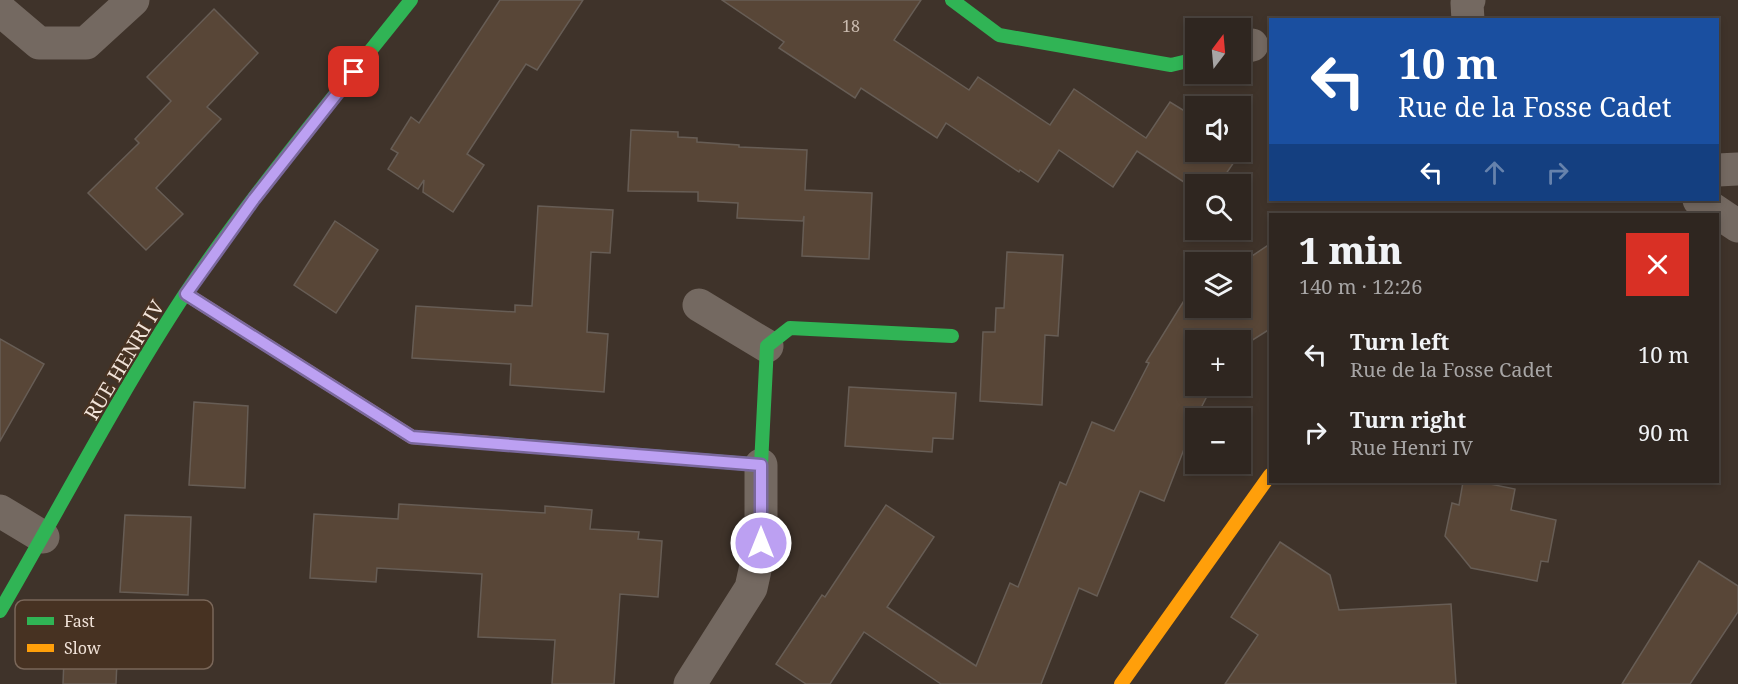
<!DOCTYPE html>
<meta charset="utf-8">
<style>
:root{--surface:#2f2620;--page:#372e29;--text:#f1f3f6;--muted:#a7a5a5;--line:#4a433e}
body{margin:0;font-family:"Noto Serif",serif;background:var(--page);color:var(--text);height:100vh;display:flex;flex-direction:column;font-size:22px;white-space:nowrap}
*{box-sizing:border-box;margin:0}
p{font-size:20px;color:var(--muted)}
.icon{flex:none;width:33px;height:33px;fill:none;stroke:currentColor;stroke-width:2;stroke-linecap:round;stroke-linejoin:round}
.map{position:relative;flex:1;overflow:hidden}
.details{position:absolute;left:1269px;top:213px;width:450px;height:270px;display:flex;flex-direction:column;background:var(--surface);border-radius:0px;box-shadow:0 3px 9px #0003,0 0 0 2px var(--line)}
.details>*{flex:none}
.guide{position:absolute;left:1269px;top:18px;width:450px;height:183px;border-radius:0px;box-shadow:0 3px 9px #0003,0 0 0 2px var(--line);background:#1a4fa0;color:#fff;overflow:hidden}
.needle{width:39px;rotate:16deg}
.buttons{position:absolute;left:1185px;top:18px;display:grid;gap:12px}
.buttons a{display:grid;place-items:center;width:66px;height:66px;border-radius:0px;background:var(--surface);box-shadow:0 3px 9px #0003,0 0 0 2px var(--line);font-size:30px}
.pin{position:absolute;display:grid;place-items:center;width:51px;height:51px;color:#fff;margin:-26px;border-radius:12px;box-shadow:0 3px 9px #0006}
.me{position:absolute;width:66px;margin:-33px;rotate:0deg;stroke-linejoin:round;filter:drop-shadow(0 0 4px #0008)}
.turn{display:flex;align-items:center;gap:21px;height:126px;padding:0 30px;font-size:27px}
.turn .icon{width:78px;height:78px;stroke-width:2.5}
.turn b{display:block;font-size:42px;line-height:51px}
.lanes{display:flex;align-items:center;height:57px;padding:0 30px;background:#0003;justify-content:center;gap:30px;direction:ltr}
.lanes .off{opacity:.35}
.round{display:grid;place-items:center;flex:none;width:63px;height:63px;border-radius:0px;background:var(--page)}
.head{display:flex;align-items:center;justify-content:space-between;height:102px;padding:0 30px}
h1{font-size:36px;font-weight:800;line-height:45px}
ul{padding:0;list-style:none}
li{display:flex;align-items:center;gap:18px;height:78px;padding:0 30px}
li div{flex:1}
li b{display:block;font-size:22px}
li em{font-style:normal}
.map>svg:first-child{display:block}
</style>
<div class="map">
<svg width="1738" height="684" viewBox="0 0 1738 684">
<rect width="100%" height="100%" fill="#3f332a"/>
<g fill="#584637" stroke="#675d55" stroke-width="1.5">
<path d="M500,0h83l-46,70 -11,-6 -59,90 17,11 -31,47 -30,-20 1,-12 -6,9 -30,-20 10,-16 -7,-4 20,-32 8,6z"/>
<path d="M722,0h199l-27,40 75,50 9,-13 72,48 24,-36 72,49 24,-36 26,16v34h44v-4l3,1 -24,35h-23v6l-59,-39 -24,36 -54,-37 -21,32 -18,-12 -1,2 -73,-49 -9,15 -76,-50 -6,10 -76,-50 5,-6z"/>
<path d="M214,9l44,44 -51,54 14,12 -65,69 27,26 -37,36 -58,-57 51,-50 -4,-4 36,-38 -24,-24z"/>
<path d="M631,130l47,2v5l19,1v4l42,3v2l68,3 -2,40 67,3 -3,66 -67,-3 2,-40 -1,5 -66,-3 1,-15 -40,-2v-9l-70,-1z"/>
<path d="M538,206l75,4 -3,43 -19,-1 -4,80 21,2 -4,58 -94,-7 1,-21 -99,-6 4,-52 99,6v-7l17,1z"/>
<path d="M335,221l43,29 -42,63 -42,-28z"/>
<path d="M1270,244v85l-30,19v-8h-44v46h16l-16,32 -32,83 -24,-10 -43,105 -18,-8 -38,96h-100l-77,-52 -34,52h-24l-30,-20 46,-69 3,2 61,-92 48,32 -47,70 89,59 34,-83 8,4 42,-105 6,3 26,-63 22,9 35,-68 -3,-1 39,-63 11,-7v16h44v-44z"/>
<path d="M1007,252l56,3 -5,81 -13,-1 -3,70 -62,-4 3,-69h12l1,-24h8z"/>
<path d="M0,339l44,25 -44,77z"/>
<path d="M849,387l107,6 -3,46 -20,-1 -1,14 -87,-6z"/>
<path d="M194,402l54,4 -3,82 -56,-3z"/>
<path d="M1463,482h17l35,7 -4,21 45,10 -8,42 -7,-1 -4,20 -66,-13 -26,-32 7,-33 7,2z"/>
<path d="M399,504l146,9v-7l47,4 -2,19 49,3 -1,7 24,2 -4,56 -38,-3 -6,90h-62l3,-44 -77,-3 4,-63 -105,-6 -1,14 -66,-4 4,-64 84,5z"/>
<path d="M125,515l66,2 -3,78 -68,-3z"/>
<path d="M1280,542l50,33 9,35 112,-6 5,80h-231l33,-49 -27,-18z"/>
<path d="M1699,561l39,25v26l-48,72h-68z"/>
<path d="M65,634l53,4 -2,46h-53z"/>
</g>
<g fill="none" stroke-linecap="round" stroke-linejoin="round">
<g stroke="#746961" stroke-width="33">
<path d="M0,10l39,33h47l47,-43"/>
<path d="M1468,20l-1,-17 2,-3"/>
<path d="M1240,48l12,-3"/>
<path d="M1718,170l20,-1"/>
<path d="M1699,200l39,26"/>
<path d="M699,305l68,41"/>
<path d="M0,511l43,26"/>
<path d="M690,684l61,-96 10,-45v-78"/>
</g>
<g stroke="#30b455" stroke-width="14">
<path d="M952,0l47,35 172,30 25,-6"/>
<path d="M489,443l272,22 6,-119 23,-18 162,8"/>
<path d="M0,611c61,-105 118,-215 185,-317 69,-103 149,-197 226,-294"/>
</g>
<g stroke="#ff9f0a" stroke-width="14">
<path d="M186,294l226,143 77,6"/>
<path d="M1121,684l149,-209"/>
</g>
</g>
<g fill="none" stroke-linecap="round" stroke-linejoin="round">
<defs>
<path id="route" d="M354,72l-100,127 -68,95 226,143 349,28v78"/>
</defs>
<use href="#route" stroke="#7a689d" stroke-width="15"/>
<use href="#route" stroke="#bca0f2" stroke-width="10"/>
</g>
<g text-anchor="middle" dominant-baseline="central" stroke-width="4.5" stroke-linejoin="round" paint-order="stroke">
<g font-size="16" fill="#cbbcb0">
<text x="851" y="26">18</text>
</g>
<g font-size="20" fill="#f1e3d9" stroke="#473222">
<text transform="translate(124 360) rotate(-59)">RUE HENRI IV</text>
</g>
</g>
<rect x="15" y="600" width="198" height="69" rx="9" fill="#473222" stroke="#7a6759" stroke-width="1.5"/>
<rect x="27" y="617" width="27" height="8" fill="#30b455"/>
<rect x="27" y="644" width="27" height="8" fill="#ff9f0a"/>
<g font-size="16" fill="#f1e3d9">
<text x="64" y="627">Fast</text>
<text x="64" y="654">Slow</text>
</g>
</svg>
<div class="buttons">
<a><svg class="needle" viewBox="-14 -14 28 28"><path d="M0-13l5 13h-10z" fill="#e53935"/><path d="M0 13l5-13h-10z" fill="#a7a5a5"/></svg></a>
<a><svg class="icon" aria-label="sound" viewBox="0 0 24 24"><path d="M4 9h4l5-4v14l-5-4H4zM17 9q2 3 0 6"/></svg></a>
<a><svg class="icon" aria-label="search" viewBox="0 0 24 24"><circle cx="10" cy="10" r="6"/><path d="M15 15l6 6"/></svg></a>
<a><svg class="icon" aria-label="layers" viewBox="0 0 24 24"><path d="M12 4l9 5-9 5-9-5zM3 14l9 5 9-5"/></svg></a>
<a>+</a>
<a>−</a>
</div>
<div class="pin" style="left:354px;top:72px;background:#d93025"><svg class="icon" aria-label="arrive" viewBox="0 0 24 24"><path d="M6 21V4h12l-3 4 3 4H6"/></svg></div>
<svg class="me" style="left:761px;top:543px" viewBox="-20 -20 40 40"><circle r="17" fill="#bca0f2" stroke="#fff" stroke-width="3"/><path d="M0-11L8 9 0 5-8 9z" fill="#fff"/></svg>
<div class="guide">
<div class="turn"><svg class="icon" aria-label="left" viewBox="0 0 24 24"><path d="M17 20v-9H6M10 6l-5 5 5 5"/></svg><div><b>10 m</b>Rue de la Fosse Cadet</div></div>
<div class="lanes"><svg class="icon" aria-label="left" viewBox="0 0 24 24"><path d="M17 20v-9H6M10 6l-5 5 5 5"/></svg><svg class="icon off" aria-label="ahead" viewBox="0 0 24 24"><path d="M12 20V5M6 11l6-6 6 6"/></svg><svg class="icon off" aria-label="right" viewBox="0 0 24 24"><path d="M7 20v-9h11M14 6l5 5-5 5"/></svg></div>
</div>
<section class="details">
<div class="head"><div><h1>1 min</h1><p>140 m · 12:26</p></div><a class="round" style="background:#d93025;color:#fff"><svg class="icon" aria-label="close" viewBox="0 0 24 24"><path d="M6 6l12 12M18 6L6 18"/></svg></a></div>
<ul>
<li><svg class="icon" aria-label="left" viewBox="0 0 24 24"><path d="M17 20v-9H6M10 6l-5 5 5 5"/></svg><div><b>Turn left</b><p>Rue de la Fosse Cadet</p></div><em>10 m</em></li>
<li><svg class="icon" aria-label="right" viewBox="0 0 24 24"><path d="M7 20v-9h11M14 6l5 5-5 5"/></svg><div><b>Turn right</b><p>Rue Henri IV</p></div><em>90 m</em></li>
</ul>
</section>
</div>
